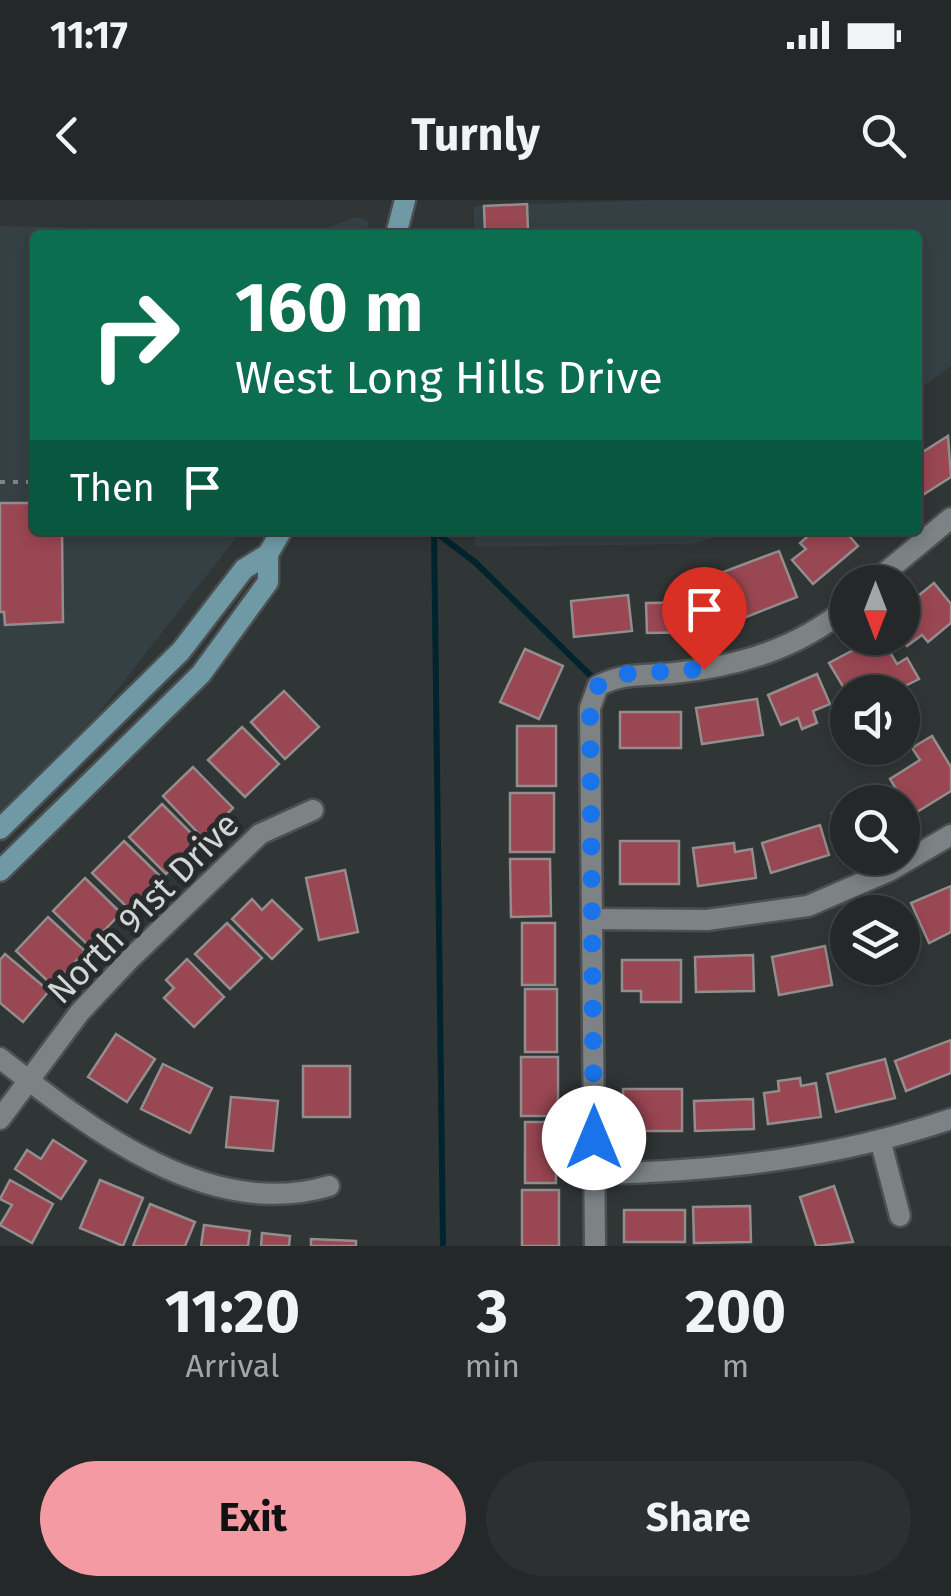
<!DOCTYPE html>
<style>
:root{--surface:#242828;--page:#2c3030;--text:#f1f3f6;--muted:#a3a6a8;--line:#414445;--accent:#f49aa3}
body{margin:0;font-family:"Fira Sans",sans-serif;background:var(--page);color:var(--text);height:100vh;display:flex;flex-direction:column;font-size:38px;white-space:nowrap}
*{box-sizing:border-box;margin:0}
p{font-size:32px;color:var(--muted)}
.icon{flex:none;width:55px;height:55px;fill:none;stroke:currentColor;stroke-width:2;stroke-linecap:round;stroke-linejoin:round}
.map{position:relative;height:1046px;overflow:hidden}
.details{display:flex;flex-direction:column;background:var(--surface);flex:1}
.details>*{flex:none}
.guide{position:absolute;left:30px;top:30px;width:892px;height:305px;border-radius:10px;box-shadow:0 5px 15px #0003,0 0 0 2px var(--line);background:#0b6e4f;color:#fff;overflow:hidden}
.needle{width:65px;rotate:180deg}
.tools{position:absolute;left:830px;top:365px;display:grid;gap:20px}
.tools a{display:grid;place-items:center;width:90px;height:90px;border-radius:50%;background:var(--surface);box-shadow:0 5px 15px #0003,0 0 0 2px var(--line);font-size:50px}
.pin{position:absolute;display:grid;place-items:center;width:85px;height:85px;color:#fff;margin:-102px -42px;border-radius:50% 50% 50% 0;rotate:-45deg;box-shadow:0 0 10px #0007}
.pin .icon{rotate:45deg}
.me{position:absolute;width:110px;margin:-55px;rotate:0deg;stroke-linejoin:round;filter:drop-shadow(0 0 8px #0008)}
.turn{display:flex;align-items:center;gap:35px;height:210px;padding:0 40px;font-size:45px}
.turn .icon{width:130px;height:130px;stroke-width:2.5}
.turn b{display:block;font-size:70px;line-height:85px}
.then{display:flex;align-items:center;height:95px;padding:0 40px;background:#0003;gap:20px;font-size:38px}
.eta{display:flex;justify-content:space-evenly;align-items:center;height:170px;text-align:center}
.eta b{font-size:60px;font-weight:700;line-height:70px}
.cta{display:flex;gap:20px;margin-top:auto;padding:20px 40px}
.cta a{flex:1;height:115px;border-radius:60px;background:var(--accent);color:#111;font-size:40px;font-weight:700;line-height:115px;text-align:center}
.cta a+a{background:var(--page);color:var(--text)}
.status{display:flex;justify-content:space-between;align-items:center;height:70px;padding:0 50px;background:var(--surface);direction:ltr}
.status svg{height:28px;fill:currentColor}
header{display:flex;justify-content:space-between;align-items:center;height:130px;padding:0 40px;background:var(--surface);font-size:45px;font-weight:700}
.map>svg:first-child{display:block}
</style>
<div class="status"><b>11:17</b><svg viewBox="0 0 49 12"><path d="M0 12V9h3v3zM5 12V6h3v6zM10 12V3h3v9zM15 12V0h3v12zM26 1h20v11H26zM47 4h2v5h-2z"/></svg></div>
<header><svg class="icon" aria-label="back" viewBox="0 0 24 24"><path d="M15 5l-7 7 7 7"/></svg>Turnly<svg class="icon" aria-label="search" viewBox="0 0 24 24"><circle cx="10" cy="10" r="6"/><path d="M15 15l6 6"/></svg></header>
<div class="map">
<svg width="951" height="1046" viewBox="0 0 951 1046">
<rect width="100%" height="100%" fill="#303536"/>
<g fill="#344044">
<path d="M654,0h297v166l-33,24v-155h-444v-29z"/>
<path d="M356,17l13,4 -4,14h-330v295h207l-142,182 -100,99v-585l317,6z"/>
<path d="M475,330h262l-45,14 -217,3z"/>
</g>
<g fill="none" stroke-linecap="round" stroke-linejoin="round">
<g stroke="#00242d" stroke-width="6">
<path d="M434,330l9,716"/>
<path d="M434,331l42,32 115,113"/>
</g>
</g>
<g fill="#994752" stroke="#938d8d" stroke-width="2.5">
<path d="M527,4l1,28 -43,2 -1,-28z"/>
<path d="M948,236l3,41 -33,21v-43z"/>
<path d="M0,303h35v27h27l1,92 -58,3 -1,-13h-4z"/>
<path d="M815,330h29l14,16 -45,38 -21,-24 14,-11 -6,-6z"/>
<path d="M779,351l18,46 -61,24 -18,-47z"/>
<path d="M934,383l17,21v19l-23,19 -6,-7 -15,11 -7,-8 2,-29z"/>
<path d="M628,395l4,36 -58,6 -3,-36z"/>
<path d="M706,402l1,30 -60,1 -1,-30z"/>
<path d="M876,438h6l15,26 10,-6 12,21 -26,13h-5l-5,-8 -35,11 -19,-32z"/>
<path d="M525,449l38,17 -24,53 -39,-17z"/>
<path d="M817,474l13,30 -17,7 4,12 -15,6 -4,-11 -17,7 -13,-30z"/>
<path d="M284,491l35,36 -34,32 -34,-37z"/>
<path d="M757,499l6,36 -61,9 -6,-36z"/>
<rect x="620" y="512" width="61" height="36"/>
<rect x="517" y="526" width="39" height="60"/>
<path d="M242,527l37,37 -34,33 -37,-37z"/>
<path d="M932,536l19,31v24l-39,24 -22,-36 30,-19 -8,-12z"/>
<path d="M193,567l40,41 -30,30 -40,-42z"/>
<rect x="510" y="593" width="44" height="59"/>
<path d="M162,604l37,37 -33,33 -37,-37z"/>
<path d="M848,608v36l-6,1 -10,-32z"/>
<path d="M820,625l9,30 -58,18 -9,-30z"/>
<path d="M124,641l37,36 -32,32 -37,-36z"/>
<rect x="620" y="641" width="59" height="43"/>
<path d="M734,643l1,9 17,-3 4,29 -58,8 -5,-38z"/>
<path d="M510,659h40l1,57 -40,1z"/>
<path d="M345,670l13,62 -39,8 -13,-62z"/>
<path d="M85,678l36,35 -32,33 -36,-35z"/>
<path d="M951,686v46l-22,11 -18,-40z"/>
<path d="M252,699l10,11 10,-10 30,29 -30,30 -40,-40z"/>
<path d="M48,717l37,34 -32,35 -37,-35z"/>
<path d="M227,723l35,35 -32,31 -35,-35z"/>
<rect x="522" y="723" width="33" height="62"/>
<path d="M825,746l7,39 -53,10 -7,-38z"/>
<path d="M5,754l44,37 -26,31 -23,-19v-43z"/>
<path d="M753,755l1,36 -58,1 -1,-35z"/>
<path d="M187,759l37,38 -30,30 -30,-29 10,-10 -8,-8z"/>
<path d="M622,760h59v42h-40v-11h-19z"/>
<rect x="525" y="789" width="32" height="63"/>
<path d="M116,834l39,25 -28,43 -39,-25z"/>
<path d="M951,840v33l-45,18 -11,-30z"/>
<rect x="521" y="857" width="37" height="59"/>
<path d="M885,859l10,39 -59,14 -9,-38z"/>
<path d="M163,864l49,24 -22,45 -49,-24z"/>
<rect x="303" y="866" width="47" height="51"/>
<path d="M800,878l1,8 15,-3 5,34 -53,7 -4,-31 15,-2 -1,-10z"/>
<rect x="623" y="889" width="59" height="42"/>
<path d="M231,897l47,4 -5,50 -47,-4z"/>
<path d="M753,899l1,30 -59,2 -1,-30z"/>
<rect x="525" y="922" width="31" height="61"/>
<path d="M53,940l33,21 -25,38 -46,-30 12,-19 14,9z"/>
<path d="M10,980l43,24 -21,39 -32,-18 12,-20 -12,-6z"/>
<path d="M100,980l43,18 -20,48 -43,-18z"/>
<path d="M834,986l19,56 -37,4 -16,-49z"/>
<rect x="522" y="990" width="37" height="56"/>
<path d="M150,1004l45,18 -10,24h-52z"/>
<path d="M750,1006l1,36 -57,1 -1,-36z"/>
<rect x="624" y="1010" width="61" height="32"/>
<path d="M204,1025l46,6 -2,15h-47z"/>
<path d="M262,1033l28,3 -1,10h-28z"/>
<path d="M311,1039l45,2v5h-45z"/>
</g>
<g fill="none" stroke-linecap="round" stroke-linejoin="round">
<defs>
<g id="street">
<path d="M874,382l77,-64"/>
<path d="M594,719l113,1 101,-14 81,-35 62,-36"/>
<path d="M0,858c89,70 209,164 329,128"/>
<path d="M0,919l80,-107 50,-53 130,-125 53,-24"/>
<path d="M881,943l19,73"/>
<path d="M594,974c124,-3 239,-15 357,-55"/>
<path d="M595,1046l-5,-538 8,-22c27,-14 47,-10 76,-13 65,-7 123,-24 174,-66"/>
</g>
<g id="secondary">
<path d="M396,35l9,-35"/>
<path d="M0,629l181,-178 63,-82 24,-15 14,-24"/>
<path d="M0,671l201,-197 67,-92v-28"/>
</g>
</defs>
<use href="#street" stroke="#4c5052" stroke-width="25"/>
<use href="#secondary" stroke="#4c5052" stroke-width="25"/>
<path stroke="#7f8384" stroke-width="4" stroke-dasharray="5 8" stroke-linecap="butt" d="M0,282h35"/>
<use href="#street" stroke="#7d8385" stroke-width="20"/>
<use href="#secondary" stroke="#6f9aa5" stroke-width="20"/>
</g>
<g fill="none" stroke-linecap="round" stroke-linejoin="round">
<path stroke="#1a73e8" stroke-width="18" stroke-dasharray="0 32.4" d="M594,938l-4,-430 8,-22 24,-12 82,-5"/>
</g>
<g text-anchor="middle" dominant-baseline="central" stroke-width="10" stroke-linejoin="round" paint-order="stroke">
<g font-size="35" fill="#d3d6d7" stroke="#262b2c">
<text transform="translate(143 708) rotate(-45)">North 91st Drive</text>
</g>
</g>
</svg>
<div class="tools">
<a><svg class="needle" viewBox="-14 -14 28 28"><path d="M0-13l5 13h-10z" fill="#e53935"/><path d="M0 13l5-13h-10z" fill="#a3a6a8"/></svg></a>
<a><svg class="icon" aria-label="sound" viewBox="0 0 24 24"><path d="M4 9h4l5-4v14l-5-4H4zM17 9q2 3 0 6"/></svg></a>
<a><svg class="icon" aria-label="search" viewBox="0 0 24 24"><circle cx="10" cy="10" r="6"/><path d="M15 15l6 6"/></svg></a>
<a><svg class="icon" aria-label="layers" viewBox="0 0 24 24"><path d="M12 4l9 5-9 5-9-5zM3 14l9 5 9-5"/></svg></a>
</div>
<div class="pin" style="left:704px;top:469px;background:#d93025"><svg class="icon" aria-label="arrive" viewBox="0 0 24 24"><path d="M6 21V4h12l-3 4 3 4H6"/></svg></div>
<svg class="me" style="left:594px;top:938px" viewBox="-20 -20 40 40"><circle r="19" fill="#fff"/><path d="M0-13L10 11 0 6-10 11z" fill="#1a73e8"/></svg>
<div class="guide">
<div class="turn"><svg class="icon" aria-label="right" viewBox="0 0 24 24"><path d="M7 20v-9h11M14 6l5 5-5 5"/></svg><div><b>160 m</b>West Long Hills Drive</div></div>
<div class="then">Then<svg class="icon" aria-label="arrive" viewBox="0 0 24 24"><path d="M6 21V4h12l-3 4 3 4H6"/></svg></div>
</div>
</div>
<section class="details">
<div class="eta">
<div><b>11:20</b><p>Arrival</p></div>
<div><b>3</b><p>min</p></div>
<div><b>200</b><p>m</p></div>
</div>
<div class="cta"><a>Exit</a><a>Share</a></div>
</section>
